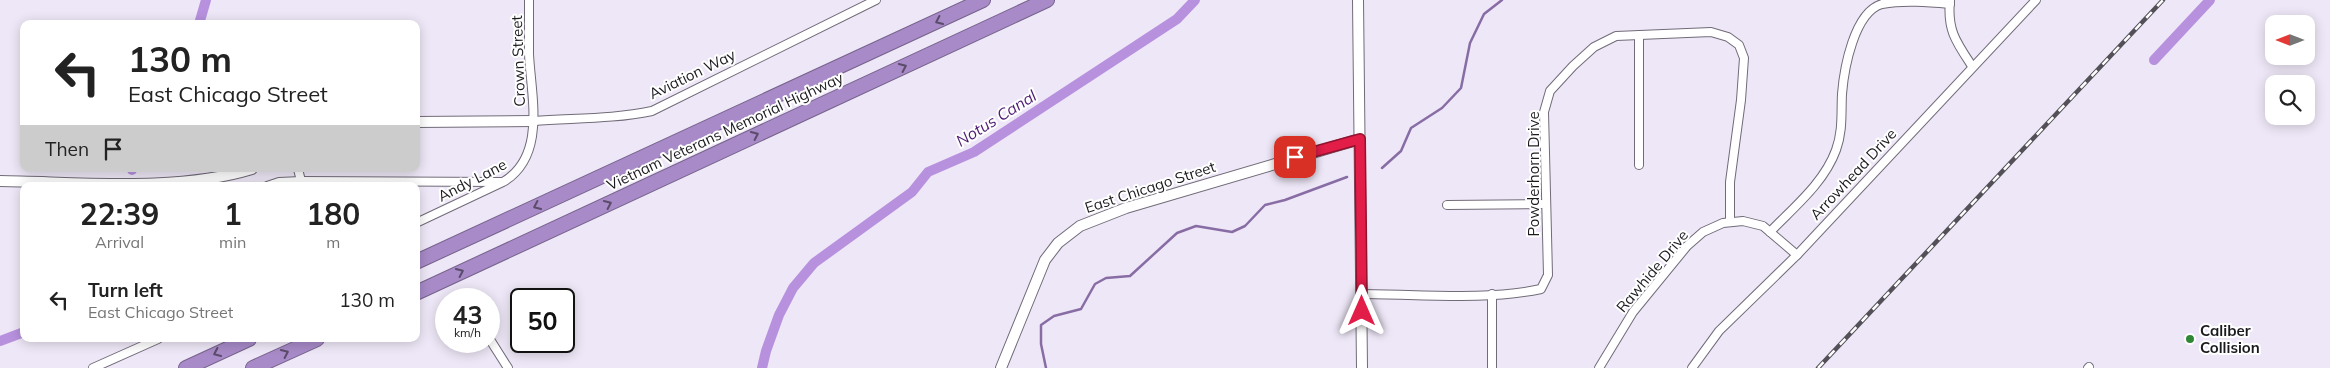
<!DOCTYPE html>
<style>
:root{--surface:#fff;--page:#f6f6f6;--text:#222;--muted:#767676}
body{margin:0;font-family:Mulish,sans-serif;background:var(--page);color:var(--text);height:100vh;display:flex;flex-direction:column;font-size:19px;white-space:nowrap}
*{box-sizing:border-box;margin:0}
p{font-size:16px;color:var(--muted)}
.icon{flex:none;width:28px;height:28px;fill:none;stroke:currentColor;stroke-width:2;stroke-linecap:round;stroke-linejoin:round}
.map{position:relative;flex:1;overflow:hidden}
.details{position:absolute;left:20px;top:182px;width:400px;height:160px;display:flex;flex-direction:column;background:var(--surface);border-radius:10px;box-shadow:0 2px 12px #0003}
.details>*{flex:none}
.banner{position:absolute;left:20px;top:20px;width:400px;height:152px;border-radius:10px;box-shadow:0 2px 12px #0003;background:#fff;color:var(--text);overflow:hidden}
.needle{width:32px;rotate:270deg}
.fabs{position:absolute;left:2265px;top:15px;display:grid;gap:10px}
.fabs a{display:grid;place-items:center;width:50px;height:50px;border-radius:10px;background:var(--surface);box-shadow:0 2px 12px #0003;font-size:25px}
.speed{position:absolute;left:435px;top:288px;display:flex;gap:10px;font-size:25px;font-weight:700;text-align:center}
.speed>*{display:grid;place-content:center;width:65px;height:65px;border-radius:50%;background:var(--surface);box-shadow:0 2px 12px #0003;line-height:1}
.speed small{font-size:12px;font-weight:400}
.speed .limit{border:2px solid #111;border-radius:8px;background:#fff;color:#111}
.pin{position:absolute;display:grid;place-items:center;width:42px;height:42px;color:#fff;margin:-21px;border-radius:10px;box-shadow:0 2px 8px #0006}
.me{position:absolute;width:55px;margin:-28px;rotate:0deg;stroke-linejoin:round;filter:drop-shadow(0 0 4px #0008)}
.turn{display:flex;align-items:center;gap:18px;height:105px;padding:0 25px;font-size:22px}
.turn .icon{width:65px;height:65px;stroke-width:2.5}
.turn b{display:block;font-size:35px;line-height:42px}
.then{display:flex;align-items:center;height:48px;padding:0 25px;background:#0003;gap:10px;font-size:19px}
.eta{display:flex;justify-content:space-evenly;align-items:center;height:85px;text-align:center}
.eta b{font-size:30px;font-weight:700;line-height:35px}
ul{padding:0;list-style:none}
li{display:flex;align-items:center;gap:15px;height:65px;padding:0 25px}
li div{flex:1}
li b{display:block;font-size:19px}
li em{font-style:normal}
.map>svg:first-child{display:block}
</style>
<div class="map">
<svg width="2330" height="368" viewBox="0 0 2330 368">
<rect width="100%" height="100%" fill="#eee7f7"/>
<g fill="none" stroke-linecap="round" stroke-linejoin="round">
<g stroke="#886da5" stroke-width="2.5">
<path d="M1382,168l19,-17 10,-23 31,-20 19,-20 9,-45 14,-29 18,-14"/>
<path d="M1046,368l-5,-24v-19l13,-9 27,-7 14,-25 11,-6 24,-2 47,-43 19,-7 36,6 13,-6 20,-21 20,-5 62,-23"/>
</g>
<g stroke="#b791de" stroke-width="10">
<path d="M199,24l7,-24"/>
<path d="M2154,60l56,-60"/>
<path d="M132,170v-1"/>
<path d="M0,341l24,-9"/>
<path d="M762,368l4,-17 13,-36 14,-27 21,-25 98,-71 16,-20 46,-20 203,-133 18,-19"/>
</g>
<defs>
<g id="street">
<path d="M1950,0c-3,30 6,42 22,66"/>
<path d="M1639,35v130"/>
<path d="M534,121c40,-3 80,-2 118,-10l224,-111"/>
<path d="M298,169l3,12"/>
<path d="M267,186l12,-4 22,-1 200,1"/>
<path d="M1447,205l98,-1"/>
<path d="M416,223l87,-41c44,-26 28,-86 26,-128 0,-18 0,-36 0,-54"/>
<path d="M1770,232c24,-25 54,-49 66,-82 7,-19 5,-37 6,-56 2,-25 12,-82 40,-90 22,-4 46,-2 68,0"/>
<path d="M1361,294c57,0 125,7 180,-5l7,-14 -4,-163 6,-21 23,-25 21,-19 22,-11 95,-4 17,5 11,8 5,13 -3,42 -11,82v40"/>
<path d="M1492,294v74"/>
<path d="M489,338l19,30"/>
<path d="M93,368l65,-29"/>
<path d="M1599,368l34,-56 54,-66 16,-14 20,-9 20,-2 20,5 34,29"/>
<path d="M1692,368l27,-37 78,-76 239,-255"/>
<path d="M2088,368l1,-1"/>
</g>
<g id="secondary">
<path d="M1358,0l4,368"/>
<path d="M416,122l118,-1"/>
<path d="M0,181c79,1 177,11 252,-12"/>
<path d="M1001,368l44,-108 13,-17 22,-17 46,-18 234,-69"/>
</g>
<g id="highway">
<path d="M416,262l567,-262"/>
<path d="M416,293l631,-293"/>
<path d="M186,368l63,-29"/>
<path d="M253,368l64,-29"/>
</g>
</defs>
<use href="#street" stroke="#716b78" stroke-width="10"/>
<use href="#secondary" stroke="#716b78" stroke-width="12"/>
<use href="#highway" stroke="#76638c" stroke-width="16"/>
<use href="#street" stroke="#fff" stroke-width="8"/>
<use href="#secondary" stroke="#fff" stroke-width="10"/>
<use href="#highway" stroke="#a78ac7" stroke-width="14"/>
<defs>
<path id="rail" d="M1818,368l345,-368"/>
</defs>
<use href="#rail" stroke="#545058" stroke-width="4.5"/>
<use href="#rail" stroke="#fff" stroke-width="2.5" stroke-dasharray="8" stroke-linecap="butt"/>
</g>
<defs><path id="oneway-chevron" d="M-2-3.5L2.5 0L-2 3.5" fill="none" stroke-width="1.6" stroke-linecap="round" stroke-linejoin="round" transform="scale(1.25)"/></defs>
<g stroke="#5b4c6b">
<use href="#oneway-chevron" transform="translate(939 21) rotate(155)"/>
<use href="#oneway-chevron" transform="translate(903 67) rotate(-25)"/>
<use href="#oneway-chevron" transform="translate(755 135) rotate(-25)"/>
<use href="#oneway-chevron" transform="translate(608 204) rotate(-25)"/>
<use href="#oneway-chevron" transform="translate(537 206) rotate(155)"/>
<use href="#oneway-chevron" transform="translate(460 272) rotate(-25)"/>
<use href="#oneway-chevron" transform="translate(217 353) rotate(155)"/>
<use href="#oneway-chevron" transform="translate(285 353) rotate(-25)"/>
</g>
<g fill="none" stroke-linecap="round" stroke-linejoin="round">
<defs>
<path id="route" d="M1295,157l65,-18 2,172"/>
</defs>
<use href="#route" stroke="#92132f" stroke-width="12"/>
<use href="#route" stroke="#e11d48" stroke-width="9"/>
</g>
<circle fill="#2f8736" stroke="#fff" stroke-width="2" cx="2190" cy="339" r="5"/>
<g text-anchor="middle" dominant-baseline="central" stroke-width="4" stroke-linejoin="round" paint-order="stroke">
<g font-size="15" fill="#1c1a1f" stroke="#fff">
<text transform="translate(518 61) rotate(-92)">Crown Street</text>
<text transform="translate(692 74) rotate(-26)">Aviation Way</text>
<text transform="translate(725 131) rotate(-25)">Vietnam Veterans Memorial Highway</text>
<text transform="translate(1533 174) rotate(-90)">Powderhorn Drive</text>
<text transform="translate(1853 174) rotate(-47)">Arrowhead Drive</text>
<text transform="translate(472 180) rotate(-27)">Andy Lane</text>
<text transform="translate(1150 187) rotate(-18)">East Chicago Street</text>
<text transform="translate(1652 271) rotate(-50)">Rawhide Drive</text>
</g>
<g font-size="15" font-weight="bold" fill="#1c1a1f" stroke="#fff" text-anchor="start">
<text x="2200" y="330">Caliber<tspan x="2200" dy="17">Collision</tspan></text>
</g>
<g font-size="16" font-style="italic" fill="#4e1b74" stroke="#fff">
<text transform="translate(996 118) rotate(-32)">Notus Canal</text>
</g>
</g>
</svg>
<div class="fabs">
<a><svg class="needle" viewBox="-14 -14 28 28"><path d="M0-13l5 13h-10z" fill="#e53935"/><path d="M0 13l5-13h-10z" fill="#767676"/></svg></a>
<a><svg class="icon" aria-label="search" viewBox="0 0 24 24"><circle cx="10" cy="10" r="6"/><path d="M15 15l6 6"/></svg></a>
</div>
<div class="speed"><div>43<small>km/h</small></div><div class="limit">50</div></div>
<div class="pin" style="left:1295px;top:157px;background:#d93025"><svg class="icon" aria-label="arrive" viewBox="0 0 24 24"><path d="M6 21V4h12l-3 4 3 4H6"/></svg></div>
<svg class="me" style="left:1362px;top:311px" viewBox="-20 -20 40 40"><path d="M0-17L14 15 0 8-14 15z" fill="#e11d48" stroke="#fff" stroke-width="4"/></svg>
<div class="banner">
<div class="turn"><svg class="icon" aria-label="left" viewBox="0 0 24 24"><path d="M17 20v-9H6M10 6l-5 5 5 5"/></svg><div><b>130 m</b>East Chicago Street</div></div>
<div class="then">Then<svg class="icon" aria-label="arrive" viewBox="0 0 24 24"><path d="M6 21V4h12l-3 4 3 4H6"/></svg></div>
</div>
<section class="details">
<div class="eta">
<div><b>22:39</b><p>Arrival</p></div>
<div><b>1</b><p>min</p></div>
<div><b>180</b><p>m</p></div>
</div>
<ul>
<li><svg class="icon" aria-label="left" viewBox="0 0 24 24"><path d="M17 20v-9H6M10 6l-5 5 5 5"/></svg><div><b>Turn left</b><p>East Chicago Street</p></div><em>130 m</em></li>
</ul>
</section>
</div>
